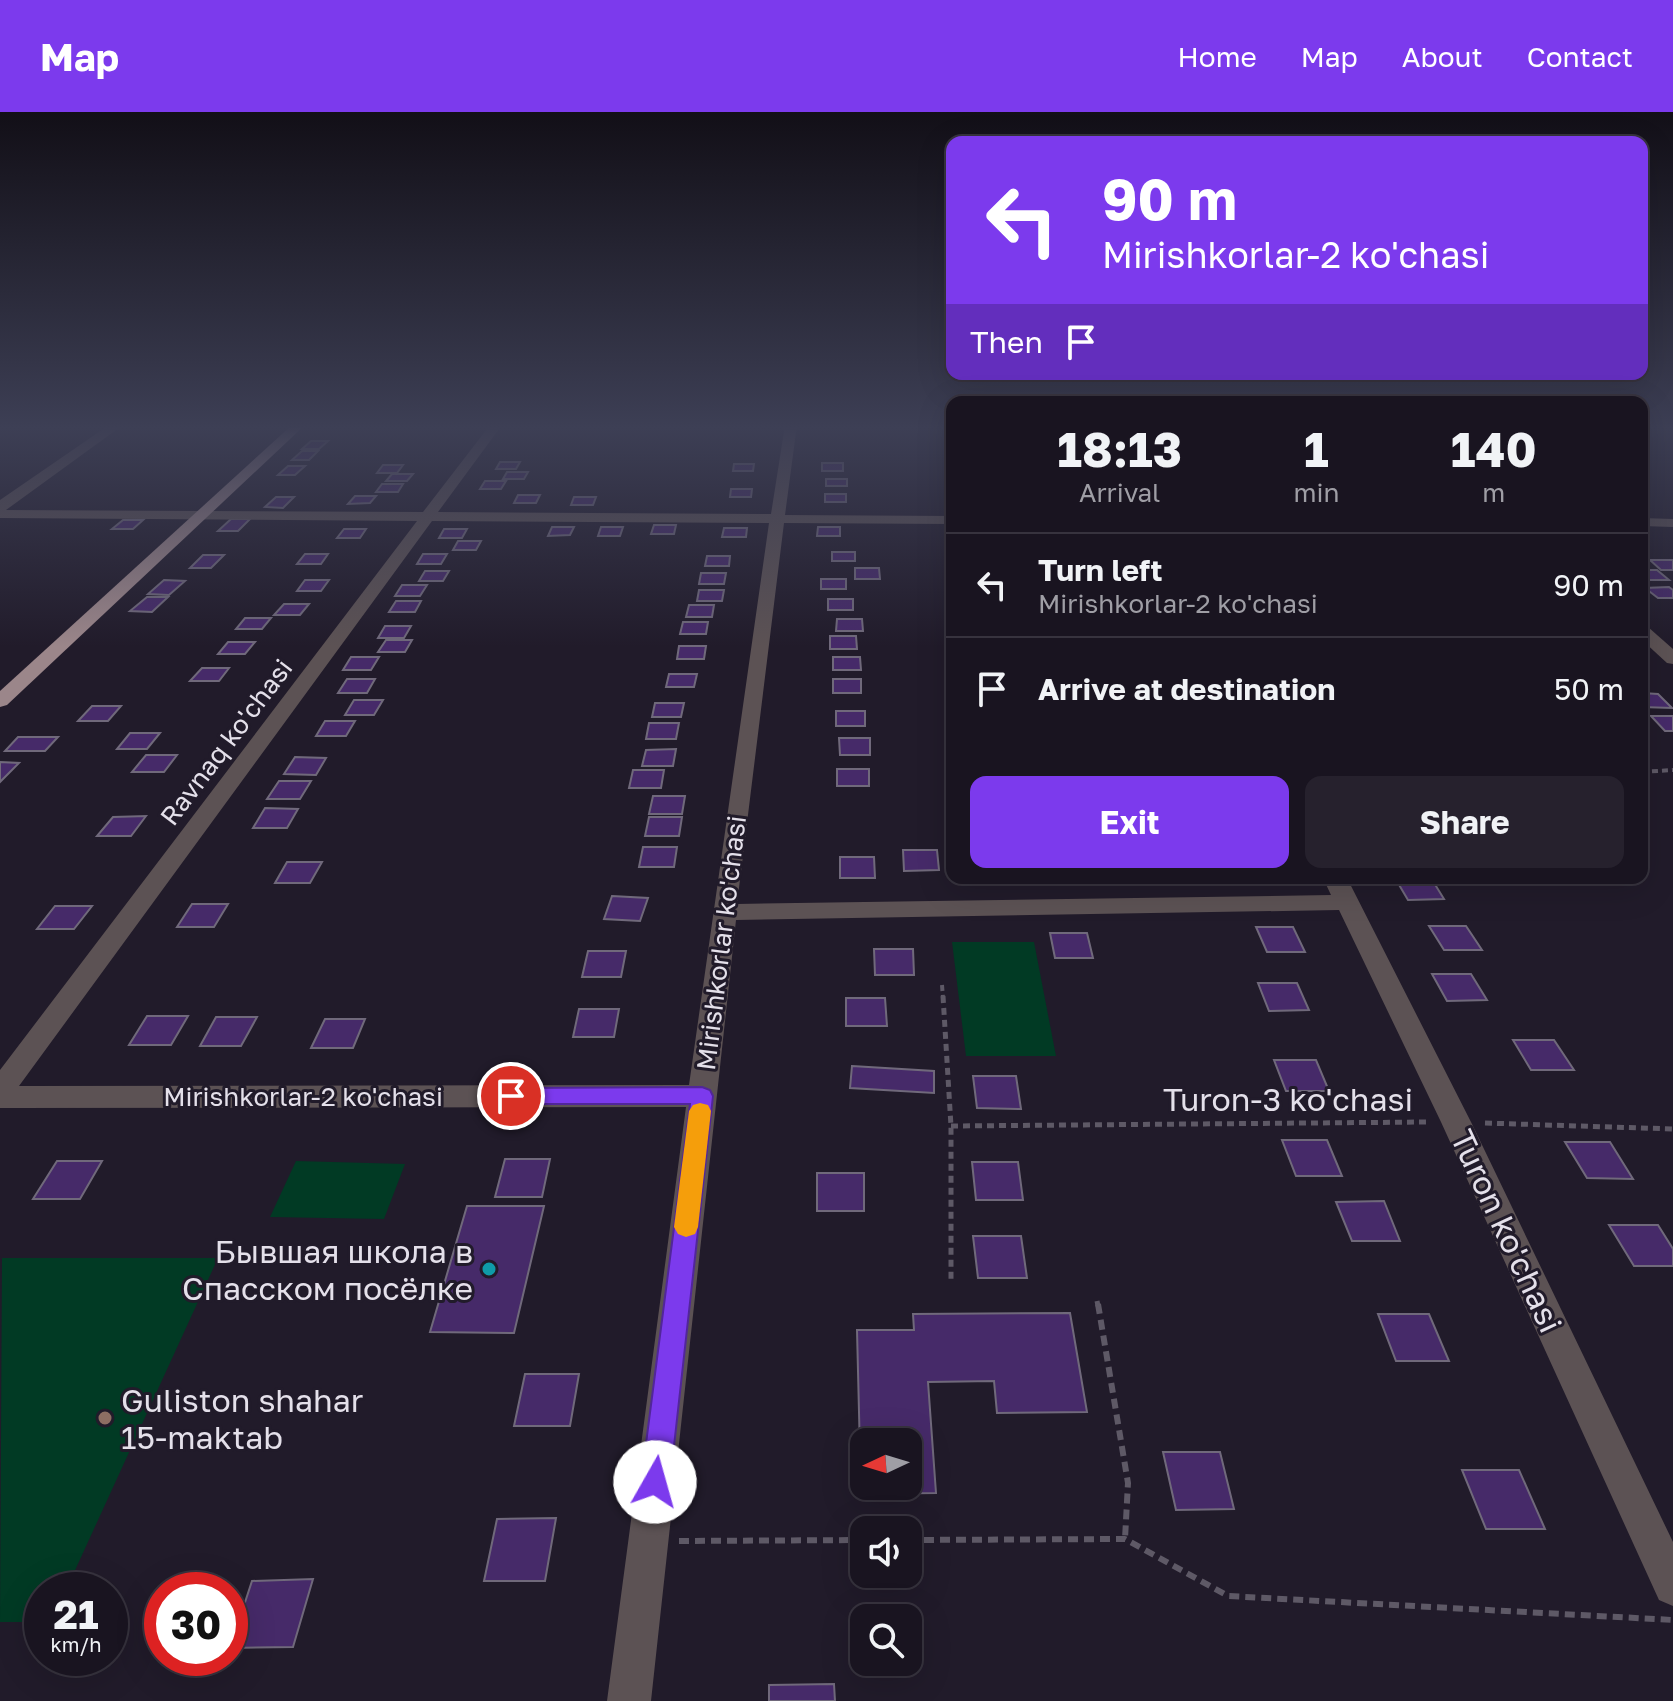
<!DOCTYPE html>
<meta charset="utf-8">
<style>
:root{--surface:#191420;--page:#26212d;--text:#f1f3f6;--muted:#9f9ea5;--line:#37333e;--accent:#7c3aed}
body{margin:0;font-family:"Golos Text",sans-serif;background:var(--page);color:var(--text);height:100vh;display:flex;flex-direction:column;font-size:30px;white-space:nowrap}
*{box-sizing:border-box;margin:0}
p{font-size:26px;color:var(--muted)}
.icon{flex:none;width:44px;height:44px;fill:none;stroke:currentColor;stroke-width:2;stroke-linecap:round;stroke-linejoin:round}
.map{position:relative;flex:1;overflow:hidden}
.drawer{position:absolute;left:946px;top:284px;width:702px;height:488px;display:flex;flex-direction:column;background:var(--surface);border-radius:16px;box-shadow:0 8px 32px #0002,0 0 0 2px var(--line)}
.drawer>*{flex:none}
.banner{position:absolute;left:946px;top:24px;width:702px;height:244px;border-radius:16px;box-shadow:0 8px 32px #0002,0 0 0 2px var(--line);background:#7c3aed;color:#fff;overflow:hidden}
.needle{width:52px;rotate:266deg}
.tools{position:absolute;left:850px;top:1316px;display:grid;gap:16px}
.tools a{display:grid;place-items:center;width:72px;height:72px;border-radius:16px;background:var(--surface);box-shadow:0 8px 32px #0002,0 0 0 2px var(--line);font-size:40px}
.speed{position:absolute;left:24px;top:1460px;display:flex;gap:16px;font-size:40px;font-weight:700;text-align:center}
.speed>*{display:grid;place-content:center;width:104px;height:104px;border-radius:50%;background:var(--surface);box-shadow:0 8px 32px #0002,0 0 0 2px var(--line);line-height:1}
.speed small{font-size:20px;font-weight:400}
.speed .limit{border:12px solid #d22;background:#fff;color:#111}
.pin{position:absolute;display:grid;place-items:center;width:68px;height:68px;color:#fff;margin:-34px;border:4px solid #fff;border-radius:50%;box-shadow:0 2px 8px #0007}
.me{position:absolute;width:88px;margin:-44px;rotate:7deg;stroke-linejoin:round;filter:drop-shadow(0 0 6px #0008)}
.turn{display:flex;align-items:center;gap:28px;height:168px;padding:0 24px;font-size:36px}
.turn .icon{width:104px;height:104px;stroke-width:2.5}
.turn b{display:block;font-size:56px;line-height:68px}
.then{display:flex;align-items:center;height:76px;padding:0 24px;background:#0003;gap:16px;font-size:30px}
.eta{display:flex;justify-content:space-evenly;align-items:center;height:136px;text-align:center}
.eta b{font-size:48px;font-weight:700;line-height:56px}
.primary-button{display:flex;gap:16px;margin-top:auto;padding:16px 24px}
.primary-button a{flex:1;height:92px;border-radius:16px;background:var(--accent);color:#fff;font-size:32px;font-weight:700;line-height:92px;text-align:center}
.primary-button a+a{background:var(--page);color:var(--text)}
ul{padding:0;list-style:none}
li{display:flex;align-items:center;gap:24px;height:104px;padding:0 24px;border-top:2px solid var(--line)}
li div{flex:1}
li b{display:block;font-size:30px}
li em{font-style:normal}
header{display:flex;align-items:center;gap:48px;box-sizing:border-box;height:112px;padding:0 40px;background:var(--accent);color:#fff}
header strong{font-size:38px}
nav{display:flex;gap:44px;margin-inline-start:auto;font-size:28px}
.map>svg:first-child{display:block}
</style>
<header>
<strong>Map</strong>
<nav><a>Home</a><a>Map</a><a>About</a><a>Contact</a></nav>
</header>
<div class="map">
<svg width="1673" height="1589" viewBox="0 0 1673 1589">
<rect width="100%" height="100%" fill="#211b2a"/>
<g fill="#013a24">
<path d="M952,830h82l22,114h-90z"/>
<path d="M296,1049l109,3 -21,55 -114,-2z"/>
<path d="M2,1146h216l-152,332h-24v32h-42z"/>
</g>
<g fill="#462a69" stroke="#70697b" stroke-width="2" fill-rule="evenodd">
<path d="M311,329h17l-9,8h-17z"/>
<path d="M302,339h16l-9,9h-17z"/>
<path d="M500,350h20l-4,7h-20z"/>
<rect x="822" y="351" width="21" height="8"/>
<path d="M734,352h20l-1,7h-20z"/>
<path d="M383,353h20l-6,8h-20z"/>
<path d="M288,354h17l-10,9h-17z"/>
<path d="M507,360h21l-4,7h-21z"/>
<path d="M392,362h21l-6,7h-21z"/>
<rect x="826" y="367" width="21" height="7"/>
<path d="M485,369h21l-5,8h-21z"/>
<path d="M382,372h21l-5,8h-22z"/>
<path d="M731,377h21l-1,8h-21z"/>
<rect x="825" y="382" width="21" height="8"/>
<path d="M518,383h22l-4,8h-22z"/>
<path d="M355,384h21l-6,7 -22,1z"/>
<path d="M276,385h18l-11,11 -18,-1z"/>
<path d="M574,385h22l-3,8h-22z"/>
<path d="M231,407h19l-12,12h-20z"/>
<path d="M123,408h20l-10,9h-21z"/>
<path d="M654,413h22l-2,9h-23z"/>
<path d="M552,415h22l-4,8 -22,1z"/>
<path d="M601,415h22l-3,9h-22z"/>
<path d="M818,415h22v9h-23z"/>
<path d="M724,416h23l-1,9h-24z"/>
<path d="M344,417h22l-6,9h-23z"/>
<path d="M444,417h23l-5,9h-23z"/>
<path d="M458,429h23l-5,9h-23z"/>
<rect x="832" y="440" width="23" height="9"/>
<path d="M305,442h23l-7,10h-24z"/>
<path d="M423,442h24l-6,10h-24z"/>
<path d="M203,443h21l-13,13h-21z"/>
<path d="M707,444h23l-1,10h-24z"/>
<path d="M1650,448h23v10h-12z"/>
<path d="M855,456h24l1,11h-25z"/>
<path d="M1642,458h15l12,10h-25z"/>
<path d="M425,459h24l-6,10h-24z"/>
<path d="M701,461h25l-2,11h-25z"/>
<rect x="821" y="467" width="25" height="10"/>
<path d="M164,468l21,1 -16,14 -21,-1z"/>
<path d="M305,468h24l-8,11h-24z"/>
<path d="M402,473h25l-7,11h-25z"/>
<path d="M1669,475l4,3v8h-15l-13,-10z"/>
<path d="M699,478h25l-2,11h-25z"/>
<path d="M147,485h21l-16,15 -22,-1z"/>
<rect x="828" y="487" width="25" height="11"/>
<path d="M396,489h25l-6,11h-26z"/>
<path d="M284,492h25l-9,11h-26z"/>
<path d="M689,493h25l-2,12h-26z"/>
<path d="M245,506h26l-9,11h-26z"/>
<path d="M837,507h25l1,12h-27z"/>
<path d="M683,510h25l-2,12h-26z"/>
<path d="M385,514h26l-7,12h-26z"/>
<path d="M830,524h26l1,13h-27z"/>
<path d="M386,528h26l-7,12h-27z"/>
<path d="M228,530h27l-10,12h-27z"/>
<path d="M679,534h27l-2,13h-27z"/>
<path d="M351,545h28l-8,13h-28z"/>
<path d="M833,545h27l1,13h-28z"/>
<path d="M202,556h27l-10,13h-29z"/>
<path d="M669,562h28l-3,13h-28z"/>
<path d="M347,567h28l-8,14h-29z"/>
<rect x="833" y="567" width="28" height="14"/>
<path d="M1642,581l16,1 14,14 -30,-1z"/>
<path d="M354,588h29l-9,15h-29z"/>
<path d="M655,591h29l-3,14h-29z"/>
<path d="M92,594h29l-13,15h-30z"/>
<rect x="836" y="599" width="29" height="15"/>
<path d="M1651,604h22v15h-8z"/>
<path d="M325,609h30l-9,15h-30z"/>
<path d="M649,611h30l-3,16h-30z"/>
<path d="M130,621h30l-13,16h-30z"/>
<path d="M18,625h40l-13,14h-40z"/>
<path d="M839,626h31v17h-30z"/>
<path d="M676,637l-3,17h-31l4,-16z"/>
<path d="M146,643h31l-13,17h-32z"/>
<path d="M295,645l31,1 -10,17 -32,-1z"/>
<path d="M0,650l19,1 -19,19z"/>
<rect x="837" y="657" width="32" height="17"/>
<path d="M633,658h31l-3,18h-32z"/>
<path d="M279,669h32l-11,18h-33z"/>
<path d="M653,684h32l-3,18h-33z"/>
<path d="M265,696l33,1 -11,19h-34z"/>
<path d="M146,704l-15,20h-34l16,-19z"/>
<path d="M649,705h33l-3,19h-34z"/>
<path d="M643,735h34l-3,20h-35z"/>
<path d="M903,738h34l2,20 -35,1z"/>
<path d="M840,745h34l1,21h-35z"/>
<path d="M287,750h35l-12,21h-35z"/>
<path d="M1395,766h36l13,21 -36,1z"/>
<path d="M612,784l36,2 -8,23 -36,-2z"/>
<path d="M192,792h36l-14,23h-37z"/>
<path d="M55,794h37l-18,23h-37z"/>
<path d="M1429,814h37l16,24h-38z"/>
<path d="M1256,815h37l12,25h-38z"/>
<path d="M1050,821h37l6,25h-38z"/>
<path d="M874,837h39l1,26h-39z"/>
<path d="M588,839h38l-5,26h-39z"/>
<path d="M1432,862h39l16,26 -40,1z"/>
<path d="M1258,871h39l12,27 -40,1z"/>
<path d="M846,886h39l2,28h-41z"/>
<path d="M579,897h40l-5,28h-41z"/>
<path d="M147,904h41l-17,29h-42z"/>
<path d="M216,905h41l-16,29h-41z"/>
<path d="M325,907h40l-12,29h-42z"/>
<path d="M1513,928h41l20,30h-43z"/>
<path d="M1274,948h42l13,31h-43z"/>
<path d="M852,954l82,5v22l-84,-5z"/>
<path d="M973,964h43l5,33 -44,-1z"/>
<path d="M1282,1028h45l15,36h-46z"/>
<path d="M1565,1030h45l23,37 -46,-1z"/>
<path d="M505,1047h45l-8,38h-47z"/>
<path d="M57,1049h45l-22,38h-47z"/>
<path d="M972,1050h46l5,38h-47z"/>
<rect x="817" y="1061" width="47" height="38"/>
<path d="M1384,1089l16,40h-48l-16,-39z"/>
<path d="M467,1094h77l-30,127 -84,-1z"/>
<path d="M1609,1113h49l15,24v17h-39z"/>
<path d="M973,1124h48l6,42h-49z"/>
<path d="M1070,1201l17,99 -90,1 -3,-32 -66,1 8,111 -75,1 -4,-164h57l-1,-16zM864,1330h44v44h-44z"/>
<path d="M1378,1202h51l20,47h-53z"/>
<path d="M525,1262h54l-9,52h-56z"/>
<path d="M1163,1340h57l14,57 -58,1z"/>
<path d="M1462,1358h57l26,59h-59z"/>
<path d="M556,1406l-11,63h-61l13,-62z"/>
<path d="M313,1467l-20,68 -63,1 22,-67z"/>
<path d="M834,1572l1,17h-66v-16z"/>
</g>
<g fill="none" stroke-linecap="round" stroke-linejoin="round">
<g stroke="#5e5966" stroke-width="4" stroke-dasharray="6 4" stroke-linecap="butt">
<path d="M1642,660l31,-2"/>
<path d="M942,873l1,13"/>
</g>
<g stroke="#5e5966" stroke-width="5" stroke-dasharray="7 5" stroke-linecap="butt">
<path d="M943,884l8,130v154"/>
<path d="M1485,1011l188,6"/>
<path d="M951,1014l477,-4"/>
<path d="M1097,1189l1,5"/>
</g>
<g stroke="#5e5966" stroke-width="6" stroke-dasharray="10 6" stroke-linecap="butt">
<path d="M1098,1192l30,179 -3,56"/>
<path d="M908,1428l217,-1 103,57 445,24"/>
<path d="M679,1429l185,-1"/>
</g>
<g fill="#5c5254" fill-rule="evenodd">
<path d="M109,313h14l-117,85 417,2 67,-87h12l-64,87 333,2 14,-89h12l-12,90 167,1v8l-168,-1 -47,381 594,-9 -8,-17h24l124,244 202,420v64l-14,-6 -218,-478 -102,-212 -603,10 -85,781h-44l79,-594 -686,1v-38l417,-549 -417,-3v-18zM432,409l337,2 -80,562 -670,1z"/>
<path d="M1642,406l31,1v8l-31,-1z"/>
<path d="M1642,514l6,1 25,22v15l-6,-1 -25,-23z"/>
</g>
<path fill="#9b868a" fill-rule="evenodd" d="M292,313h13l-298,280 -7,2v-16z"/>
</g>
<linearGradient id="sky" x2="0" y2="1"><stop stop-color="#120f17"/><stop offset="0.59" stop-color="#3d3f55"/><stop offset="1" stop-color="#3d3f55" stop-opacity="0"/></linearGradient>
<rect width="1673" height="535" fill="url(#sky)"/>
<path fill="#7c3aed" stroke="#51269a" stroke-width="2" d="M702,975l8,3 3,6 -43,386 -4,10 -11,4 -10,-4 -4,-10 49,-378h-179l-8,-2 -3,-6 3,-6 8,-2z"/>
<path fill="#f59e0b" d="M700,991l8,2 3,6 -13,116 -3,7 -9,3 -8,-3 -4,-7 15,-116 4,-6z"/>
<circle fill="#0f9aa8" stroke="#211b2a" stroke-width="3" cx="489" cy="1157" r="8"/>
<circle fill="#8d6e63" stroke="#211b2a" stroke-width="3" cx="105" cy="1306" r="8"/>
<g text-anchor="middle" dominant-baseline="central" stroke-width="6" stroke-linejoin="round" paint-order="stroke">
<g font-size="26" fill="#e4e0ea" stroke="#211b2a">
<text transform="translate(226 630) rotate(-53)">Ravnaq ko'chasi</text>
<text transform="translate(721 831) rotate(-83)">Mirishkorlar ko'chasi</text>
<text x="303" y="984">Mirishkorlar-2 ko'chasi</text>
</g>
<g font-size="32" fill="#e4e0ea" stroke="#211b2a">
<text x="1288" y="987">Turon-3 ko'chasi</text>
<text transform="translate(1507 1119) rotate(65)">Turon ko'chasi</text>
</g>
<g font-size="32" fill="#e4e0ea" stroke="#211b2a" text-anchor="end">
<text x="473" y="1139">Бывшая школа в<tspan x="473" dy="37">Спасском посёлке</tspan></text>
<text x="121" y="1288" text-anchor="start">Guliston shahar<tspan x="121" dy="37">15-maktab</tspan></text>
</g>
</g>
</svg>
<div class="tools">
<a><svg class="needle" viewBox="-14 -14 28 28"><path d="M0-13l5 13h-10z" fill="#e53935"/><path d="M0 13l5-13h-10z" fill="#9f9ea5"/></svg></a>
<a><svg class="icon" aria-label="sound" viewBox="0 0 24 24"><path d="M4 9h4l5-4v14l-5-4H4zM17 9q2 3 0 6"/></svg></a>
<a><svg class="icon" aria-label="search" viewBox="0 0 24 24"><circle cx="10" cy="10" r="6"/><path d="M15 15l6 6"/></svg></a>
</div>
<div class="speed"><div>21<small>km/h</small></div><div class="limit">30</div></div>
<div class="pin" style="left:511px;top:984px;background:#d93025"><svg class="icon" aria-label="arrive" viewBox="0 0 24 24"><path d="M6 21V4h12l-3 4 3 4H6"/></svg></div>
<svg class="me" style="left:655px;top:1370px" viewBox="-20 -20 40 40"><circle r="19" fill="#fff"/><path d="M0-13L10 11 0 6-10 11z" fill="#7c3aed"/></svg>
<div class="banner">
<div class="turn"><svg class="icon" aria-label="left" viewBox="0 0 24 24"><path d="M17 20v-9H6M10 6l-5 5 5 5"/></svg><div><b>90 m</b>Mirishkorlar-2 ko'chasi</div></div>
<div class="then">Then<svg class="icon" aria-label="arrive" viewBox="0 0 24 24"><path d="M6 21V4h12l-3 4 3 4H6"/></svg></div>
</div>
<section class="drawer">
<div class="eta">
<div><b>18:13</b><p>Arrival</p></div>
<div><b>1</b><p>min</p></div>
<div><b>140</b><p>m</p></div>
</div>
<ul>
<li><svg class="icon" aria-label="left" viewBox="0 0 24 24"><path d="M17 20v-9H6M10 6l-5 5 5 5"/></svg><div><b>Turn left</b><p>Mirishkorlar-2 ko'chasi</p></div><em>90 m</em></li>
<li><svg class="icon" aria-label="arrive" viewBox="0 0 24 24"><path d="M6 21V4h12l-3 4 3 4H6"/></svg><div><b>Arrive at destination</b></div><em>50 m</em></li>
</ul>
<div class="primary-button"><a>Exit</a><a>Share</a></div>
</section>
</div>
